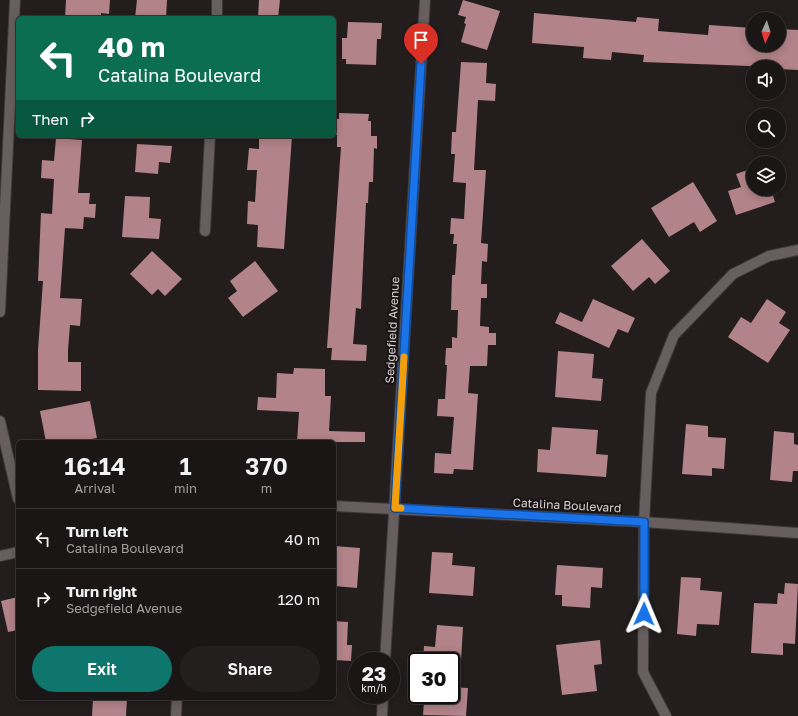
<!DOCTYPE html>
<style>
:root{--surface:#1a1616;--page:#231f1f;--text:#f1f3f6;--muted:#9f9fa1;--line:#383535;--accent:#0f766e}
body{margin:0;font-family:"Golos Text",sans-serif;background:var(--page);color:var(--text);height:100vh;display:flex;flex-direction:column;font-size:15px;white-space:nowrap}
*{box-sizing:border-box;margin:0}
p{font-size:13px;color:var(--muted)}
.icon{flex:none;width:22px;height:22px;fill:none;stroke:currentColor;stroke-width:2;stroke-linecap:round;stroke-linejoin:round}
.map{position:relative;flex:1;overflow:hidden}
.sheet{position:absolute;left:16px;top:440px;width:320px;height:260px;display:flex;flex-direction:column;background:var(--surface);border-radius:6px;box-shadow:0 2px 10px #0003,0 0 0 1px var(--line)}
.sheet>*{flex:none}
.banner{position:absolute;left:16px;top:16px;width:320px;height:122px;border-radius:6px;box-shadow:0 2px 10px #0003,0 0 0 1px var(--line);background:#0b6e4f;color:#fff;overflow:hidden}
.needle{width:26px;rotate:184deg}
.fabs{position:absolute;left:746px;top:12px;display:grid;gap:8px}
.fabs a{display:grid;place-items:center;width:40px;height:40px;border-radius:50%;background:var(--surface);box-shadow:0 2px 10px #0003,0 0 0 1px var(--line);font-size:20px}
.speed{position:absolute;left:348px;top:652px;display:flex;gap:8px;font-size:20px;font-weight:700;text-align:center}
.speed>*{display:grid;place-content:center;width:52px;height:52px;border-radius:50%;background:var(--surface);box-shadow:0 2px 10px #0003,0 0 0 1px var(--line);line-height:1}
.speed small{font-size:10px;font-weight:400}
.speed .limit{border:2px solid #111;border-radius:6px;background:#fff;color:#111}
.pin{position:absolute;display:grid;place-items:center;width:34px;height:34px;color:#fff;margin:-41px -17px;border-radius:50% 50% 50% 0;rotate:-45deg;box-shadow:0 0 4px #0007}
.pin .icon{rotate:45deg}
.me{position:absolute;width:44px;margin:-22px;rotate:1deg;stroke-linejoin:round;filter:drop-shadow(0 0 3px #0008)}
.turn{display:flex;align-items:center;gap:14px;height:84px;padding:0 16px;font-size:18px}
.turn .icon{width:52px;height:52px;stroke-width:2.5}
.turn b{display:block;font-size:28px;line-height:34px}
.then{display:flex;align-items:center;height:38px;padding:0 16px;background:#0003;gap:8px;font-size:15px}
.eta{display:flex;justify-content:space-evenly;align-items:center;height:68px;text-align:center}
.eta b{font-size:24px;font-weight:600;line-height:28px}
.button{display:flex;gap:8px;margin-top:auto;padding:8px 16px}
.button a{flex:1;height:46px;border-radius:24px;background:var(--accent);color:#fff;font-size:16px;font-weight:600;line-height:46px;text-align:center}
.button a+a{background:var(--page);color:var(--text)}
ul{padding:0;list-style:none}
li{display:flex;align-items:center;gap:12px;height:60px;padding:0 16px;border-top:1px solid var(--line)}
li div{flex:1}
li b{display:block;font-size:15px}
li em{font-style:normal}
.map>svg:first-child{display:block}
</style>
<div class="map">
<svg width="798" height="716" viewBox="0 0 798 716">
<rect width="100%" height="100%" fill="#231d1d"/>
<g fill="#b28388">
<path d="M66,0h44l-1,14 -8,-1v5h-36z"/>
<path d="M137,0h30l-1,18h-31z"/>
<path d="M259,0h21l-2,18h-20z"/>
<path d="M463,0l37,11 -13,39 -26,-8 5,-18 -2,-1 2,-6 -8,-2z"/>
<path d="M534,13l102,9 1,-5 22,2 -1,12 50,4 1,-10 44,3v17h26v-16l19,1v40l-19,-1v-2l-136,-5 1,-7 -32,-3 -1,8 -28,-2 1,-11 -52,-4z"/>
<path d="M348,22l34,1 -1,16h-4l-1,26 -30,-1v-5h-4v-21h5z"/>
<path d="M461,62l26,1 -1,20 10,1 -1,17 -17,-1 -4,70h12l-5,73 7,1 -1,18 -5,-1 -1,23h6v14h-6l-1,28 9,1v6h7v12h-8l-1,21h-17l-2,27 10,1 -5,76 -19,-1 -1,5 -19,-1 1,-20 16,1 3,-37 -17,-1 1,-17h7l2,-34h-2l1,-17h6v-11l5,1 1,-28h-7l1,-35h3l2,-31h-4l1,-10h-4l1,-16 13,1 2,-36 -13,-1 2,-28h-4l1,-22h4z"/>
<path d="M339,113l30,1 -1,7h3v15h6v13l-3,-1 -1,34h-4l-1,21h-2l-5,106 -5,-1 -3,36 14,1 -1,16 -35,-1 1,-12h-5l14,-201h-4v-12l-3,-1v-15h5z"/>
<path d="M259,136h33l-8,113 -27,-2 1,-22 -11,-1 1,-23 7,1 2,-32h-10l2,-22 10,1z"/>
<path d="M56,138l26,2 -4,53h12l-1,11h7l-1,14 -11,-1 -1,12 -18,-1 -5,70 22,1 -2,27 -10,-1 -2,25v12h13v29l-43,-1v-40l5,-69h-5l3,-68 11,1 2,-35 -13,-1 1,-18 12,1z"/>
<path d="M137,144l35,2 -2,17 -11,-1 -1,12 -23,-2z"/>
<path d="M753,168v21h18l4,13 -39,13 -8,-24 13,-4 -5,-13z"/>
<path d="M693,182l24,39 -17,11 -6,-10 -25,15 -18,-29z"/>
<path d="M125,196l25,1 -1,21 12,1 -2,20 -37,-2z"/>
<path d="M642,239l28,32 -15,13 -6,-7 -16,14 -22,-25z"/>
<path d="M152,251l30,28 -17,17 -7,-7 -6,6 -22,-21z"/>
<path d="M255,261l23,30 -35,26 -15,-19 9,-7 -7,-10z"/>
<path d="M593,299l42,19 -7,15 -10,-4 -9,19 -54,-25 5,-11 22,10z"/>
<path d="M767,299l19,13 -7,11 11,7 -22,33 -40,-26 13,-20 10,6z"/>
<path d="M558,351l36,3 -2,24 11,1 -2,22 -46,-4z"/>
<path d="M294,368l31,1v27h6l-2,35 36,1v10h-68l2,-30 -42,-2 1,-13 18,1 1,-25 16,1z"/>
<path d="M90,401l7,37 -23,4h-28l-6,-31z"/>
<path d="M686,424l22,2v11l18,1 -2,31 -12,-1v8l-30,-2z"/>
<path d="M552,427l46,3 -2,24 12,1 -2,22 -69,-5 1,-23 12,1z"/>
<path d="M774,431l20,2v11l4,1v26h-5l-1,11 -22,-2z"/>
<path d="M334,546l26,2 -3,40 -23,-2z"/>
<path d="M432,552l21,1 -1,12 23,2 -2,29 -44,-3z"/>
<path d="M557,565l46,3 -1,20 -11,-1 -1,21 -28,-2v-11h-7z"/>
<path d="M681,577l20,1 -1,12 22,2 -3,33 -22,-1 -1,12 -19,-2z"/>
<path d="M785,583l13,1 -3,60 -12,-1v12l-32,-2 3,-50 23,1 1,-11 6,1z"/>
<path d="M18,597v33l-10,2 -7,-31z"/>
<path d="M334,621l14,1 -1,23h5l-1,16 -17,-1z"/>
<path d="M437,625l26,2 -2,34h-38l1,-15 11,1z"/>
<path d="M600,640l2,24 -8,1 3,26 -35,4 -6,-50z"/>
<path d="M451,687l17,1 -2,28 -43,-1 1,-13 12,1 1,-8h14z"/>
<path d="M93,698h34l-1,18h-34z"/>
</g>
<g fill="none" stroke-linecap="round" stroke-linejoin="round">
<defs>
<g id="street">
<path d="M217,18v-18"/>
<path d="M205,231l5,-95"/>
<path d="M0,312l15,-312"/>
<path d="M0,421l18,78"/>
<path d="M385,661l40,-661"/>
<path d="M176,716l1,-18"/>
<path d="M382,716l1,-21"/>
<path d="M666,716l-23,-44 1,-150 7,-129 23,-58 59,-61 36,-18 29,-6"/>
</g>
<g id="secondary">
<path d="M334,506l310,16 154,11"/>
<path d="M0,556l18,-4"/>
</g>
</defs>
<use href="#street" stroke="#3d3737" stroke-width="12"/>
<use href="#secondary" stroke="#3d3737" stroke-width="12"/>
<use href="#street" stroke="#675e5f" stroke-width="10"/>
<use href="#secondary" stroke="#675e5f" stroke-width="10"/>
</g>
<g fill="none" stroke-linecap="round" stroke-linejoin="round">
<defs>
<path id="route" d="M421,64l-26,444 249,14v92"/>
</defs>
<use href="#route" stroke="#114b97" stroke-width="10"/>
<use href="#route" stroke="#1a73e8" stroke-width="7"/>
<path stroke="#f59e0b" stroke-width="7" d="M401,508h-6l9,-151"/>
</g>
<g text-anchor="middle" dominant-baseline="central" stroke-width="4" stroke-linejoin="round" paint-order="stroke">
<g font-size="12" fill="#d5d0d1" stroke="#1a1314">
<text transform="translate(392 330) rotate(-87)">Sedgefield Avenue</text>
<text transform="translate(567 505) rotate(3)">Catalina Boulevard</text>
</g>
</g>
</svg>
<div class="fabs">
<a><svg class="needle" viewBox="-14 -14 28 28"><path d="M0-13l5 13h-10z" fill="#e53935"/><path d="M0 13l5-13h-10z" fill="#9f9fa1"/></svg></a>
<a><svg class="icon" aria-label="sound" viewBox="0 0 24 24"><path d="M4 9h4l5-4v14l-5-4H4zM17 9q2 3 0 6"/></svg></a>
<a><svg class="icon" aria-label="search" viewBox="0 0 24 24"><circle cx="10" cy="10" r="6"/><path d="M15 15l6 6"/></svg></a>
<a><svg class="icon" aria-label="layers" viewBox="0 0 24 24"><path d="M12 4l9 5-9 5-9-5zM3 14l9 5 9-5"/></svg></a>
</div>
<div class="speed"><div>23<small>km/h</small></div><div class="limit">30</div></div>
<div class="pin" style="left:421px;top:64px;background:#d93025"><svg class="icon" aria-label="arrive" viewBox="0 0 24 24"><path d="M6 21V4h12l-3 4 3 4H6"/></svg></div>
<svg class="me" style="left:644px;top:614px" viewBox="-20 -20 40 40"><path d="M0-17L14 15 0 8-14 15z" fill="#1a73e8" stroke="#fff" stroke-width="4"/></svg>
<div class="banner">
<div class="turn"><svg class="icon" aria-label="left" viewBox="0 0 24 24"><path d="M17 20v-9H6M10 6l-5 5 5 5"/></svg><div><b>40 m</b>Catalina Boulevard</div></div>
<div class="then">Then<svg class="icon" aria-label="right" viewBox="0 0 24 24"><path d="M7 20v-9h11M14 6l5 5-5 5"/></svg></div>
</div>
<section class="sheet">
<div class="eta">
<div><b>16:14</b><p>Arrival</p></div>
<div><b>1</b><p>min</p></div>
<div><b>370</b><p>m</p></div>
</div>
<ul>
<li><svg class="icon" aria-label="left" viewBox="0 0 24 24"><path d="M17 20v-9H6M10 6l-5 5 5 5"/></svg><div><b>Turn left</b><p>Catalina Boulevard</p></div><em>40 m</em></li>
<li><svg class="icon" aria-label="right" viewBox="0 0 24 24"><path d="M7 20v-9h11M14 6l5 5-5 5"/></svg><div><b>Turn right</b><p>Sedgefield Avenue</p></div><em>120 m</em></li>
</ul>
<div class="button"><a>Exit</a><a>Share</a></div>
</section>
</div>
